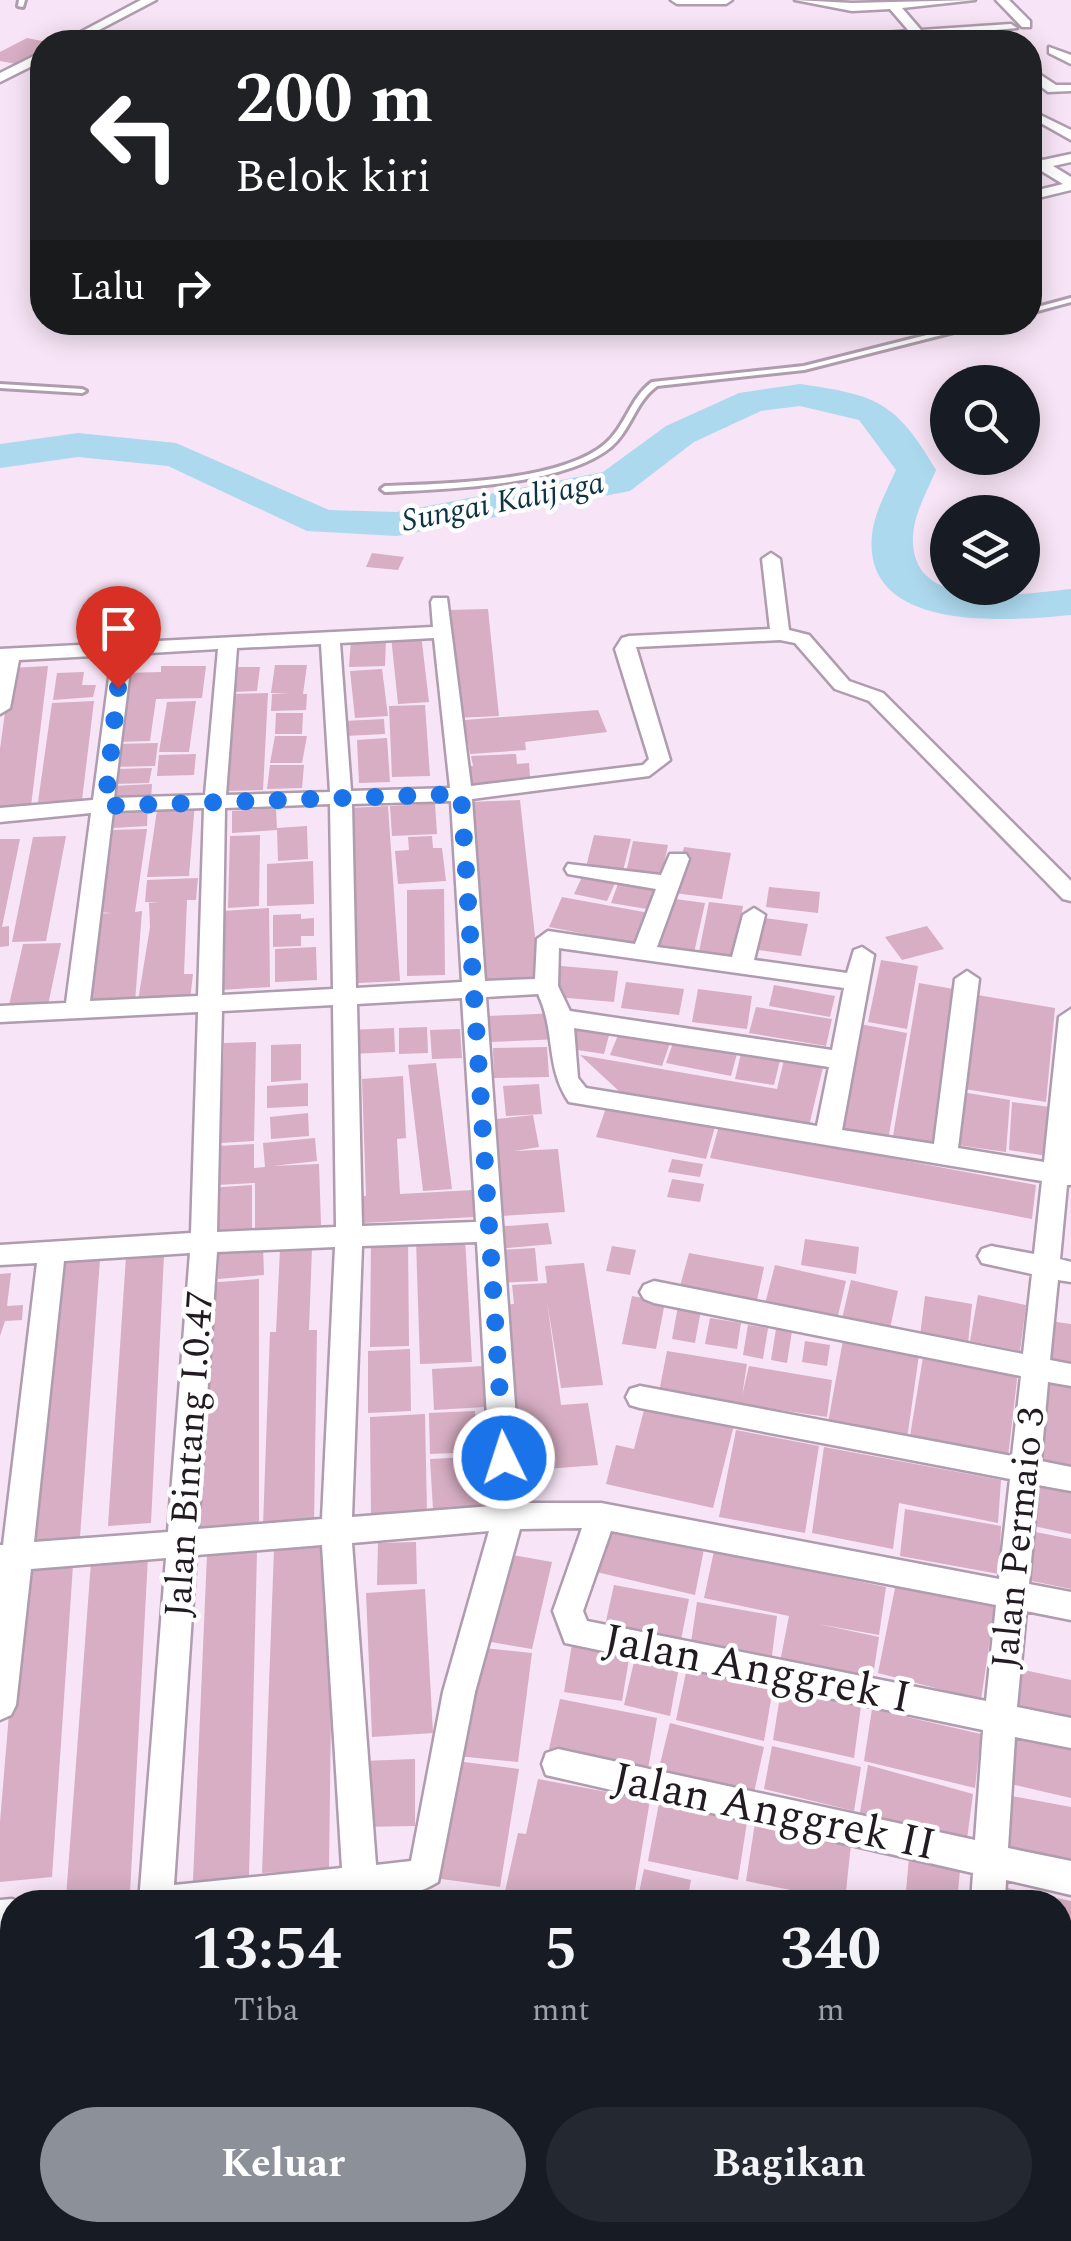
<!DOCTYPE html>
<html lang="id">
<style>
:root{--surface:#171b24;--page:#242831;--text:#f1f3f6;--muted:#9ea1a6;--accent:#8c9099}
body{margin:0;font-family:Spectral,serif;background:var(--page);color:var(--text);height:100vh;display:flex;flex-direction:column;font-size:38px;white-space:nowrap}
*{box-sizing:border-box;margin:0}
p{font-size:32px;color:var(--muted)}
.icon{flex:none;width:55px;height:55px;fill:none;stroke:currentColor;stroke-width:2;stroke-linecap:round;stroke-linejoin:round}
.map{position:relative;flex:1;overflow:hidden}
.drawer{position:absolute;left:0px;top:1890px;width:1072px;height:352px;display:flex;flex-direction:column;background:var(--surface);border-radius:40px 40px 0 0;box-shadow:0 5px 25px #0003}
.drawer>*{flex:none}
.top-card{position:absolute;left:30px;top:30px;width:1012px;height:305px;border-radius:40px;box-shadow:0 5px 25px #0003;background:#202124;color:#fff;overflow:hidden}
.tools{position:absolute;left:930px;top:365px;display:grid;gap:20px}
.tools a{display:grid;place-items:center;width:110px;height:110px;border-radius:50%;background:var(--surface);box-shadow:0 5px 25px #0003;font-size:50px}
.pin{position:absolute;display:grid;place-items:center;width:85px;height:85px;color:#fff;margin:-102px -42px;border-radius:50% 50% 50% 0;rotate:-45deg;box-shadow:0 0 10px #0007}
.pin .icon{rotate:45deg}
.me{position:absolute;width:110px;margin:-55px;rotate:356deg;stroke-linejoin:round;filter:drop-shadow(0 0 8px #0008)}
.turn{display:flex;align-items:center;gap:35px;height:210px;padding:0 40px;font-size:45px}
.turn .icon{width:130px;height:130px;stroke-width:2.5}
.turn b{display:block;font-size:70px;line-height:85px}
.then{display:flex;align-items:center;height:95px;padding:0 40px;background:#0003;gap:20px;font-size:38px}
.eta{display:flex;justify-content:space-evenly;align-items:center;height:170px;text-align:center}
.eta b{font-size:60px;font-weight:700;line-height:70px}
.button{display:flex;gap:20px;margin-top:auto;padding:20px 40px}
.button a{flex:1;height:115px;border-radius:60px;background:var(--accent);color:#fff;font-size:40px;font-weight:700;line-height:115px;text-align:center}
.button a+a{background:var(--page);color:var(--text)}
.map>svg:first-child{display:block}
</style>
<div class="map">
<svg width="1071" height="2241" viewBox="0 0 1071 2241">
<rect width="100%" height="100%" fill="#f7e4f6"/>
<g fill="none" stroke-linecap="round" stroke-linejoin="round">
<path fill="#add9ef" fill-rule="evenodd" d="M800,384c76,11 96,17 136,86 -8,20 -22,43 -23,66 -4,78 108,58 158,53v26c-62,6 -209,19 -199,-80 2,-22 15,-45 24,-65l-37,-50 -59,-14 -39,5 -67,31 -64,49 -233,45 -90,-5 -139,-65 -90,-9 -78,11v-24l78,-11 98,10 153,67 68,2 206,-40 63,-46 73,-33z"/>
</g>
<g fill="#d7aec3">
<path d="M27,38l15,3v9l-26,14 -16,-3v-9z"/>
<path d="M372,553l32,4 -6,13 -32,-3z"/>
<path d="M488,609l11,107 -43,2 -9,-108z"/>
<path d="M421,634l8,68 -31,2 -7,-68z"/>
<path d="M351,639h35l-1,27 -36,1z"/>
<path d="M275,665h32l-4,29h4l-1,16 -35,1 1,-17h18l-19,-1z"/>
<path d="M48,666l-17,140 -31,2v-59l11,-81z"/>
<path d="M161,666h45l-4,32 -46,1 -6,42 -37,1 12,-69 36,-1z"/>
<path d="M236,667h24l-3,24 -24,1z"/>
<path d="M382,669l6,47 -33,2 -5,-47z"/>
<path d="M84,672l-2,13h14l-3,12 -40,3 4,-27z"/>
<path d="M268,693l-5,97 -38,1 7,-97z"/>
<path d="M94,701l-12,99 -44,2 14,-99z"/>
<path d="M196,701l-7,51h-30l8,-50z"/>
<path d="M425,705l5,71 -38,1 -3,-71z"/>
<path d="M598,710l9,22 -82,10 1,8 -56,4 -6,-34z"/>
<path d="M276,713h27l-1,21h-27z"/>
<path d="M384,719l1,15 -40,2 -1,-15z"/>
<path d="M275,736h32l-5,27h-32z"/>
<path d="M387,738l3,44 -31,1 -2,-43z"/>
<path d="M158,743l-3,23 -44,1 4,-23z"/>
<path d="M196,754l-2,21 -37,1 2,-21z"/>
<path d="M516,754l1,10 12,-1 1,14 -65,9 -2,-20h10l-2,-10z"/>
<path d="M270,765h34l-2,23 -35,1z"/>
<path d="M152,768l-3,15 -36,1 2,-15z"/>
<path d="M152,784l-1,15 -40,2 1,-15z"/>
<path d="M520,800l20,182 -58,3 -15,-183z"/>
<path d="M195,802l-6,74 -42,1 11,-73z"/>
<path d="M435,803l2,31 -45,2 -2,-30z"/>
<path d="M148,805l-1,21 -34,2 1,-21z"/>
<path d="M388,806l12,175 -42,2 -9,-175z"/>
<path d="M276,808l1,22 -45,3v-22z"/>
<path d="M307,826l1,33 -30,2 -1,-33z"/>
<path d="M147,829l-12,83 7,-1 -7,91 -48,2 9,-90 16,-1 -16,-1 14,-82z"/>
<path d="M260,835l-1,71 -31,2 2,-72z"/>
<path d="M594,835l37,4 -8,32 -37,-4z"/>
<path d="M66,836l-20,105 -34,1 21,-105z"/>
<path d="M432,836l1,12h9l4,33 -48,3 -3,-33 14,-1 -1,-13z"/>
<path d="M0,839h20l-18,88 7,-1v20l-9,1z"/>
<path d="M633,841l35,4 -7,32 -35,-4z"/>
<path d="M684,847l47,6 -9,46 -48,-6z"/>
<path d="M313,861l1,43 -47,2v-42z"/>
<path d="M583,875l33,6 -9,20 -33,-7z"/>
<path d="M198,878l-2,22h-9l-3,74h9l-3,26 -52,1 12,-74 -1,-24h11l-15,-1 2,-22z"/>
<path d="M619,881l35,6 -7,22 -36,-6z"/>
<path d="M769,887l51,5 -2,21 -52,-6z"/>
<path d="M444,889l1,86 -38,1v-86z"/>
<path d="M562,897l87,16 -12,31 -88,-17z"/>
<path d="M668,898l37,5 -11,50 -38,-5z"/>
<path d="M709,902l34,4 -9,50 -35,-4z"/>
<path d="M269,908l1,79 -49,3 2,-79z"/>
<path d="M301,914v5l13,-1v18h-13v10l-28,1v-32z"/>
<path d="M765,918l43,6 -7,32 -43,-6z"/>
<path d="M927,926l17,23 -42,11 -17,-23z"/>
<path d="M61,943l-13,62h-39l14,-61z"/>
<path d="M316,947l1,33 -42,2v-33z"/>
<path d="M881,960l37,6 -11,63 -39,-7z"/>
<path d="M561,966l57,5 -4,31 -58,-5z"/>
<path d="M626,982l58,7 -5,26 -58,-7z"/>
<path d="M919,983l46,8 -23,154 -49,-9z"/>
<path d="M774,985l61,11 -5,21 -61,-11z"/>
<path d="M698,989l54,7 -5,33 -55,-7z"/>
<path d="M971,994l84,14 -9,94 -88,-14z"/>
<path d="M756,1007l76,12 -6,27 -77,-13z"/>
<path d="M558,1013l3,26 -71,3 -2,-26z"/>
<path d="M571,1022l40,6 -7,26 -40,-6z"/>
<path d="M860,1024l47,9 -19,107 -49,-9z"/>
<path d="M427,1027l1,26 -29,1v-26z"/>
<path d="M394,1028l1,24 -46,2v-24z"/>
<path d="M460,1029l2,29 -30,1 -2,-29z"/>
<path d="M620,1030l51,10 -9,26 -52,-11z"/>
<path d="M675,1037l63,13 -7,26 -65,-13z"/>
<path d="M256,1042l-2,99 -34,2 4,-100z"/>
<path d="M301,1044v36l-30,2v-37z"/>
<path d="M547,1047l2,30 -55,1 -1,-30z"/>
<path d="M742,1049l39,7 -7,29 -39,-6z"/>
<path d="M580,1055l197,34 8,-33 39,7 -15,63 -188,-33z"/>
<path d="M436,1063l16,126 -29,2 -15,-126z"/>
<path d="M403,1076l3,62 -9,1 3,55 73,-4 2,27 -112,6 -1,-27h4l-4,-117z"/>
<path d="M308,1083v23l-41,2v-22z"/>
<path d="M539,1084l3,30 -36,2 -3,-30z"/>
<path d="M962,1092l48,8 -4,52 -49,-7z"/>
<path d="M608,1102l108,21 -10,36 -110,-22z"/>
<path d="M1012,1102l38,5 -3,49 -38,-6z"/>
<path d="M308,1113l1,23 -38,3 -1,-22z"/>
<path d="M533,1115l6,32 -25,4 44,-2 7,63 -64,4 -12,-96z"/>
<path d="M719,1126l317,59 -4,34 -322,-61z"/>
<path d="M315,1138l2,23 -45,5 47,-2 2,61 -66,5v-47l-38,2 1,-39 36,-2v24l11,-1 -2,-24z"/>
<path d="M672,1159l31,5 -3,13 -32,-5z"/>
<path d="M672,1179l32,5 -4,18 -33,-5z"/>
<path d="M252,1185v43l-45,3 1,-43z"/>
<path d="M548,1223l4,21 -56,5 -3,-22z"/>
<path d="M465,1238l7,124 -52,2 -4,-124z"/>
<path d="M408,1239l1,107 -39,1 1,-107z"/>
<path d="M805,1239l54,8 -3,27 -55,-9z"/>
<path d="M263,1245l1,30 -46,4 1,-31z"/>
<path d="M612,1246l24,4 -6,25 -24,-4z"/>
<path d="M312,1248l-3,82h8l-3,194 -51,2 7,-194h6l4,-83z"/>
<path d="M535,1248l3,33 -39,2 -2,-33z"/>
<path d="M689,1253l75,14 -8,38 -77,-15z"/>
<path d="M164,1255l-13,268 -43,3 18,-269z"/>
<path d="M100,1259l-20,278 -48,3 25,-278z"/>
<path d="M584,1263l19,122 -42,3 -14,-87 14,104 27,-2 10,62 -78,6 -18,-166 12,-1 -2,-19 35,-2 -2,-17z"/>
<path d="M775,1265l71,16 -9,39 -72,-16z"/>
<path d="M11,1273l-4,33 16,-1 -1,15 -17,1 -5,15v-62z"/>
<path d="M259,1279v245l-60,4 6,-245z"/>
<path d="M851,1280l47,11 -9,42 -48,-10z"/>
<path d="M978,1295l48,10 -6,46 -50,-10z"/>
<path d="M632,1296l33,6 -9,47 -34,-5z"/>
<path d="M925,1296l47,8 -4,40 -48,-8z"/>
<path d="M678,1306l23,4 -6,33 -23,-4z"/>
<path d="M710,1318l31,5 -4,26 -32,-5z"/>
<path d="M1042,1320l29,4v38l-30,-5z"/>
<path d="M748,1325l20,3 -5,31 -20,-4z"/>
<path d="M776,1329l16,2 -5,32 -16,-3z"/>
<path d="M843,1340l76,15 -12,84 -79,-16z"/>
<path d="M805,1341l25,4 -3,21 -25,-4z"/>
<path d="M410,1349l1,62 -43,2v-62z"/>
<path d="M667,1351l80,13 -5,32 7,-30 83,14 -5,37 -168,-25z"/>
<path d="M924,1351l94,20 -10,86 -98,-21z"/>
<path d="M483,1366l2,41 -51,3 -2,-41z"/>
<path d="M1039,1378l32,5v85l-37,-7z"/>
<path d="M645,1406l89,19 -21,83 -107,-24 10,-39 18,4z"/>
<path d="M475,1411l2,41 -47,2 -1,-41z"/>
<path d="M425,1414l2,101 -56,3 -1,-101z"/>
<path d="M736,1430l83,16 -14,87 -86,-16z"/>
<path d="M824,1447l177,33 -3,43 -99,-20 -6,46 -81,-16z"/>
<path d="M492,1456l4,48 -63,5 -3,-50z"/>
<path d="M1029,1482l42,10v42l-47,-10z"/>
<path d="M905,1509l96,17 -2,48 -99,-18z"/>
<path d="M607,1527l97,22 -9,46 -103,-24z"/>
<path d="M1025,1530l46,9v50l-49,-10z"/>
<path d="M416,1542l1,42 -40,1 1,-42z"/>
<path d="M333,1547l-4,323 -67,3 12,-323z"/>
<path d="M257,1551l-8,326 -56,4 14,-327z"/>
<path d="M714,1551l172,36 -7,48 -61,-11 61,13 -7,45 -92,-20 9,-46 -85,-18z"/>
<path d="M506,1554l46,8 -20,87 -47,-8z"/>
<path d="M148,1557l-18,336 -64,5 25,-336z"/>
<path d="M73,1565l-21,312 -52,5v-60l21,-253z"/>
<path d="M898,1573l98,25 -15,102 -103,-27z"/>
<path d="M614,1585l75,14 -9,46 -76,-15z"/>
<path d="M425,1589l8,144 -61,4 -6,-144z"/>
<path d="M697,1602l80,14 -6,47 -81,-14z"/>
<path d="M572,1644l58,9 -8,48 -58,-9z"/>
<path d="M474,1647l58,6 -14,109 -61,-6z"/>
<path d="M636,1653l44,9 -10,54 -46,-11z"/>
<path d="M688,1663l86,19 -10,59 -88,-21z"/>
<path d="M1019,1669l52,11v46l-55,-11z"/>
<path d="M781,1690l80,16 -7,52 -81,-18z"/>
<path d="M560,1699l97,19 -9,51 -99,-20z"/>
<path d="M872,1709l109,25 -6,54 -111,-27z"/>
<path d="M670,1723l94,24 -11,50 -95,-25z"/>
<path d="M1011,1723l60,13v62l-65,-15z"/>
<path d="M772,1746l89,21 -7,44 -90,-22z"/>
<path d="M415,1759v67l-54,1 2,-66z"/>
<path d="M448,1760l71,9 -19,118 -73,-10z"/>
<path d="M868,1765l105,29 -7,53 -107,-29z"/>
<path d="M538,1779l112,21 -17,102h-93l-36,-6 14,-63 8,1z"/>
<path d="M1006,1795l65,12v63l-67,-12z"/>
<path d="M659,1803l88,19 -9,58 -90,-19z"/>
<path d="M755,1823l96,21 -6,57 -99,-20z"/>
<path d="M909,1858l51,12 -3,32h-52z"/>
<path d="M644,1869l47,11 -4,22h-50z"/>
<path d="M998,1886l48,10v6h-49z"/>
<path d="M1057,1898l14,3v60l-11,-2z"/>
<rect x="0" y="1953" width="12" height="42"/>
<path d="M1060,2053l11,2v150l-11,-2z"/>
<path d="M12,2112v93l-12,2v-93z"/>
<path d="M794,2230h134l-1,11h-121l-13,-4z"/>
<path d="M969,2230h72l30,6v5h-103z"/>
</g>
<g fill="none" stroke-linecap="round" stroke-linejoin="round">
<defs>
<g id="lane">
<path d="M19,0h6l-2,7 -5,-1z"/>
<path d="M1071,298v4l-41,11v-4z"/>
<path d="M978,322h15l-189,48 -147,16c-22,16 -26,44 -46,61 -47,39 -166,42 -226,45l-4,-3 4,-3c58,-2 175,-4 220,-42 21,-18 25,-46 47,-62l152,-16z"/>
<path d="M0,384l82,5 4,2 -4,2 -82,-5z"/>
</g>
<g id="street">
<path d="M141,0h15l-80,42h-14z"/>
<path d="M671,0h61l-6,4h-49z"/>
<path d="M795,0l57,3 123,-3 -73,8 19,22 90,-6 6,4 -141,13 -4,-7 37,-3 -19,-22 -38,2z"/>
<path d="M996,0h13l21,21v6h-8z"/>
<path d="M1049,47l22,8v9l-22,-11z"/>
<path d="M42,52v9l-42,21v-9z"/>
<path d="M1030,68l26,17h15v6l-23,1 -18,-14z"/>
<path d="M1030,110l41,20v10l-41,-23z"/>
<path d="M1030,154l13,6 28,-6v8l-18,4 18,11v13l-41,10v-8l33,-8 -33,-20z"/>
<path d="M771,553l9,6 9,71 20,5 40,46 34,12 188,188v20l-8,-2 -194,-198 -34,-12 -40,-46 -15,-3 -144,7 34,113 -21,16 -177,23 13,182 50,-2 2,-40 11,-8 87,13 21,-55 -88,-15 -3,-5 3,-5 93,11 9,-21h16l3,5 -32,88 75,10 11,-42 11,-7 11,7 -11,45 93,13 7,-23 8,-3 12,8 -32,175 92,14 21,-165 12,-8 12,8 -21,169 86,14 15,-145 12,-8v176h-4l-7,74 11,3v20l-13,-2 -8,80 21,4v22l-23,-4 -7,79 30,6v24l-33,-6 -9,99 42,8v28l-45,-9 -9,96 54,11v30l-56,-11 -7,111 63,13v34l-65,-15 -1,22h-34l2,-29 -427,-98 -4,-11 4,-11 12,-4 417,91 8,-110 -418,-87 -12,-32 29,-83 -62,1 -45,163 -37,190c-52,35 -231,20 -299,20l27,-344 -135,11 -15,136 -5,10 -11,5v-175h3l34,-282 -37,2v-20l191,-12 7,-221 -198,10v-16l66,-3 25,-190 -91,9v-14l93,-8 19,-145 -93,5 -9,48 -10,6v-65l433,-22 -2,-25 2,-4h14l24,188 172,-21 6,-6 -34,-110 7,-11 7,-2 141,-7 -8,-70zM434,638l16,150 -99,3 -11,-148zM321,644l9,148 -104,3 11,-147zM218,649l-13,146 -91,3 18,-144zM451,801l11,181 -106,6 -4,-184zM330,804l3,185 -111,6 3,-187zM204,808l-6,188 -108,5 23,-190zM559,948l285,40 -12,62 -262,-39 -12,-25zM538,994c18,38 7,73 31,108l473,79 -8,73 -43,-8 -9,3 -4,7 4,7 50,11 -9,80 -369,-73 -10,4 -4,7 4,7 10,4 367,73 -9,80 -372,-70 -10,3 -4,8 4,8 10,3 370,71 -11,100 -398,-76h-79l-36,-506zM462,998l14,224 -114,4 -5,-222zM333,1005l3,222 -119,5 5,-221zM574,1028l255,39 -12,59 -231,-38 -8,-10zM477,1242l15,264 -140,11 10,-271zM335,1247l-13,272 -124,10 19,-277zM190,1253l-22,279 -134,10 30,-281zM489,1531l-46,161 -32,169 -35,4 -24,-322zM611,1531l385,74 -10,96 -399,-80 -4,-10zM322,1545l20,323 -168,17 22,-330z"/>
<path d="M12,1899l9,3h-9v31l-12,1v-34z"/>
<path d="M1060,2020l11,3v36l-11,-3z"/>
<path d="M1060,2193l11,3v38l-13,-4z"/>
<path d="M12,2214v16h35l-4,11h-43v-25z"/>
<path d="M940,2230h38l-1,11h-38z"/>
</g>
</defs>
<use href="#lane" stroke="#af9cae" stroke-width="6"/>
<use href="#street" stroke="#af9cae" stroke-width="5"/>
<use href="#lane" fill="#fff" fill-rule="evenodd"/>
<use href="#street" fill="#fff" fill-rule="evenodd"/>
</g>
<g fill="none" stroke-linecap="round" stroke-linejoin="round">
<path stroke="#1a73e8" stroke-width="18" stroke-dasharray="0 32.4" d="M118,688l-13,118 356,-12 43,664"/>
</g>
<g text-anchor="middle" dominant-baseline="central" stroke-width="9" stroke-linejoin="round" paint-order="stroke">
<g font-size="32" font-style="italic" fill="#0d3444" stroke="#fff">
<text transform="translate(503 502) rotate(-11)">Sungai Kalijaga</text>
</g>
<g font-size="38" fill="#221c22" stroke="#fff">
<text transform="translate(190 1454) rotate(-86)">Jalan Bintang I.0.47</text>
<text transform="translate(1019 1538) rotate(-84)">Jalan Permaio 3</text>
</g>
<g font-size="45" fill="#221c22" stroke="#fff">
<text transform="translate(757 1669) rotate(11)">Jalan Anggrek I</text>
<text transform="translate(774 1812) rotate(12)">Jalan Anggrek II</text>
</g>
</g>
</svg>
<div class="tools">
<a><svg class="icon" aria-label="search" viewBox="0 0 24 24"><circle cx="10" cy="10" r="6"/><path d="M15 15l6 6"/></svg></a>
<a><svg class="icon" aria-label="layers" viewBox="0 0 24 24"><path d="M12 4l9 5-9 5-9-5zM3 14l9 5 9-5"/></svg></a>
</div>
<div class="pin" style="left:118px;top:688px;background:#d93025"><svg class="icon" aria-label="arrive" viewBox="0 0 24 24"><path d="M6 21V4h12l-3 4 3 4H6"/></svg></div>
<svg class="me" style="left:504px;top:1458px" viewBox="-20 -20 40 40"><circle r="17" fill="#1a73e8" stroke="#fff" stroke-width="3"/><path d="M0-11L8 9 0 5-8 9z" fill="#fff"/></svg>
<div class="top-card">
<div class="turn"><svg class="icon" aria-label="left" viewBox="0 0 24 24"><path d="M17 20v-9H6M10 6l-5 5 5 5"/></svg><div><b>200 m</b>Belok kiri</div></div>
<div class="then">Lalu<svg class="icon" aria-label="right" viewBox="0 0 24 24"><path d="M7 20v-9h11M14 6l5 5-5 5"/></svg></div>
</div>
<section class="drawer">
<div class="eta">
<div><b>13:54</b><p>Tiba</p></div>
<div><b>5</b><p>mnt</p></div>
<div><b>340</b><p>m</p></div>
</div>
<div class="button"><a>Keluar</a><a>Bagikan</a></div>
</section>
</div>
